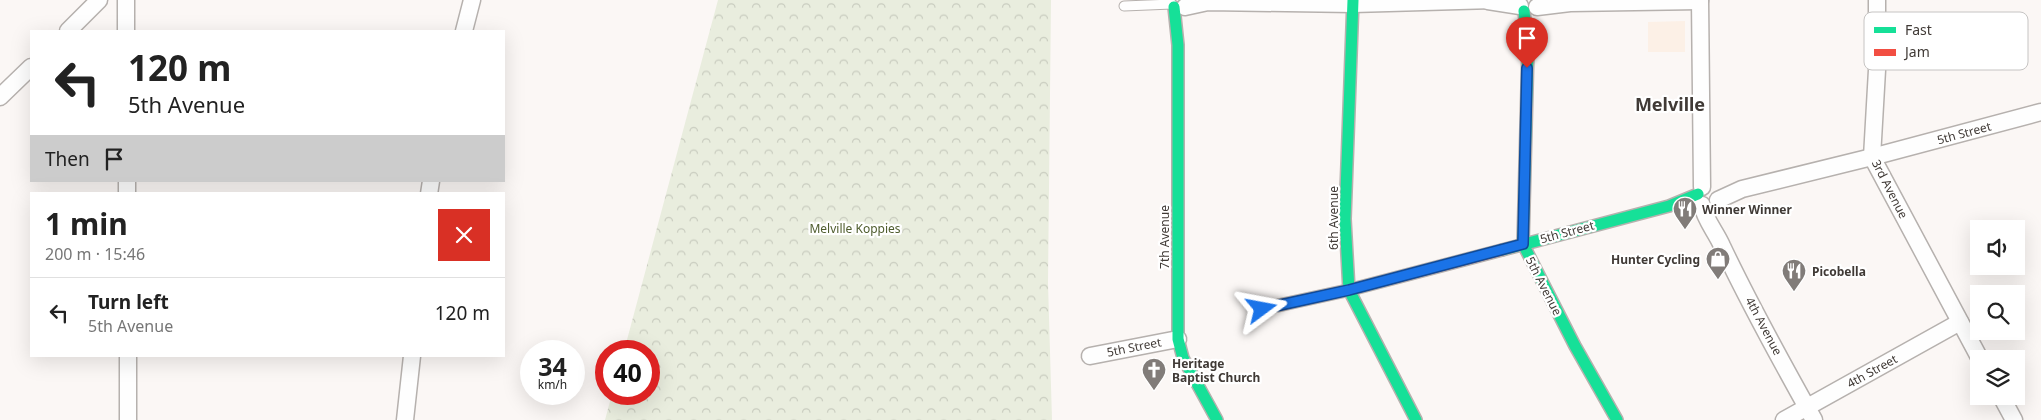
<!DOCTYPE html>
<meta charset="utf-8">
<style>
:root{--surface:#fff;--page:#f2f2f2;--text:#222;--muted:#767676;--line:#e0e0e0}
body{margin:0;font-family:"Noto Sans",sans-serif;background:var(--page);color:var(--text);height:100vh;display:flex;flex-direction:column;font-size:19px;white-space:nowrap}
*{box-sizing:border-box;margin:0}
p{font-size:16px;color:var(--muted)}
.icon{flex:none;width:28px;height:28px;fill:none;stroke:currentColor;stroke-width:2;stroke-linecap:round;stroke-linejoin:round}
.map{position:relative;flex:1;overflow:hidden}
.drawer{position:absolute;left:30px;top:192px;width:475px;height:165px;display:flex;flex-direction:column;background:var(--surface);border-radius:0px;box-shadow:0 5px 20px #0002}
.drawer>*{flex:none}
.hud{position:absolute;left:30px;top:30px;width:475px;height:152px;border-radius:0px;box-shadow:0 5px 20px #0002;background:#fff;color:var(--text);overflow:hidden}
.buttons{position:absolute;left:1970px;top:220px;display:grid;gap:10px}
.buttons a{display:grid;place-items:center;width:55px;height:55px;border-radius:0px;background:var(--surface);box-shadow:0 5px 20px #0002;font-size:25px}
.speed{position:absolute;left:520px;top:340px;display:flex;gap:10px;font-size:25px;font-weight:700;text-align:center}
.speed>*{display:grid;place-content:center;width:65px;height:65px;border-radius:50%;background:var(--surface);box-shadow:0 5px 20px #0002;line-height:1}
.speed small{font-size:12px;font-weight:400}
.speed .limit{border:8px solid #d22;background:#fff;color:#111}
.pin{position:absolute;display:grid;place-items:center;width:42px;height:42px;color:#fff;margin:-51px -21px;border-radius:50% 50% 50% 0;rotate:-45deg;box-shadow:0 0 5px #0007}
.pin .icon{rotate:45deg}
.me{position:absolute;width:55px;margin:-28px;rotate:77deg;stroke-linejoin:round;filter:drop-shadow(0 0 4px #0008)}
.turn{display:flex;align-items:center;gap:18px;height:105px;padding:0 15px;font-size:22px}
.turn .icon{width:65px;height:65px;stroke-width:2.5}
.turn b{display:block;font-size:35px;line-height:42px}
.then{display:flex;align-items:center;height:48px;padding:0 15px;background:#0003;gap:10px;font-size:19px}
.round{display:grid;place-items:center;flex:none;width:52px;height:52px;border-radius:0px;background:var(--page)}
.overview{display:flex;align-items:center;justify-content:space-between;height:85px;padding:0 15px}
h1{font-size:30px;font-weight:700;line-height:38px}
ul{padding:0;list-style:none}
li{display:flex;align-items:center;gap:15px;height:70px;padding:0 15px;border-top:1px solid var(--line)}
li div{flex:1}
li b{display:block;font-size:19px}
li em{font-style:normal}
.map>svg:first-child{display:block}
</style>
<div class="map">
<svg width="2041" height="420" viewBox="0 0 2041 420">
<defs>
<pattern id="park-crowns" width="20" height="18" patternUnits="userSpaceOnUse" patternTransform="scale(1.25)"><rect width="20" height="18" fill="#e9edde"/><path d="M2 6a3 3 0 1 1 6 0M12 15a3 3 0 1 1 6 0" fill="none" stroke="#c9ccbf"/></pattern>
</defs>
<rect width="100%" height="100%" fill="#fbf7f5"/>
<path fill="#fcf0e6" d="M1685,21v31h-37v-30z"/>
<path fill="url(#park-crowns)" d="M718,0h333l-3,283 4,137h-447l7,-26h37v-43h-25z"/>
<g fill="none" stroke-linecap="round" stroke-linejoin="round">
<defs>
<path id="lane" d="M1124,6l48,-2"/>
<g id="street">
<path d="M126,0v31"/>
<path d="M1700,0l2,187"/>
<path d="M1877,0v70l-5,87 108,202"/>
<path d="M1488,1l32,5"/>
<path d="M1185,7l23,-5 145,2 141,-4"/>
<path d="M1537,7l33,-4 130,-2"/>
<path d="M68,31l31,-31"/>
<path d="M464,31l8,-31"/>
<path d="M0,97l31,-30"/>
<path d="M127,181v13"/>
<path d="M429,194l2,-13"/>
<path d="M1718,200l24,-11 130,-32 169,-45"/>
<path d="M1702,205c3,15 14,27 20,41 28,59 60,117 92,174"/>
<path d="M128,356v64"/>
<path d="M1090,356l88,-17"/>
<path d="M2001,396l13,24"/>
<path d="M405,420l7,-64"/>
<path d="M1784,420l176,-98"/>
</g>
<g id="fast">
<path d="M1353,0l-8,219 4,71 67,130"/>
<path d="M1174,7l4,38v294l5,19 34,62"/>
<path d="M1524,11l4,38 -5,195 52,102 42,74"/>
<path d="M1502,250l167,-44 29,-12"/>
</g>
<path id="jam" d="M1262,309l87,-19 153,-40"/>
</defs>
<use href="#lane" stroke="#b6b1ae" stroke-width="11"/>
<use href="#street" stroke="#b6b1ae" stroke-width="19"/>
<use href="#fast" stroke="#b6b1ae" stroke-width="14"/>
<use href="#jam" stroke="#b6b1ae" stroke-width="14"/>
<use href="#lane" stroke="#fefefe" stroke-width="9"/>
<use href="#street" stroke="#fefefe" stroke-width="16"/>
<use href="#fast" stroke="#16e098" stroke-width="11"/>
<use href="#jam" stroke="#f24e42" stroke-width="11"/>
</g>
<g fill="none" stroke-linecap="round" stroke-linejoin="round">
<defs>
<path id="route" d="M1262,309l87,-19 174,-46 4,-176"/>
</defs>
<use href="#route" stroke="#114b97" stroke-width="12"/>
<use href="#route" stroke="#1a73e8" stroke-width="9"/>
</g>
<defs>
<symbol id="restaurant-pin" viewBox="-11 -11 22 30"><path d="M0 17L-7.5 6A9.5 9.5 0 1 1 7.5 6Z" fill="#817c79" stroke="#fff"/><path d="M-5-6h1v4h1v-4h1v4h1v-4h1v5L-1.5 .5V6h-2V.5L-5-1ZM5-6V6H3V1.5H1.5Q1.5-4 5-6Z" fill="#fff"/></symbol>
<symbol id="shop-pin" viewBox="-11 -11 22 30"><path d="M0 17L-7.5 6A9.5 9.5 0 1 1 7.5 6Z" fill="#817c79" stroke="#fff"/><path d="M-5-2.5h2.3a2.7 3.5 0 0 1 5.4 0H5L5.5 6h-11ZM-1.5-2.5h3a1.5 2.3 0 0 0-3 0Z" fill="#fff"/></symbol>
<symbol id="church-pin" viewBox="-11 -11 22 30"><path d="M0 17L-7.5 6A9.5 9.5 0 1 1 7.5 6Z" fill="#817c79" stroke="#fff"/><path d="M-1.2-6h2.4v3.5h3.3v2.4h-3.3V6h-2.4V-.1h-3.3v-2.4h3.3Z" fill="#fff"/></symbol>
</defs>
<g fill-rule="evenodd">
<use href="#restaurant-pin" x="1671" y="195" width="28" height="38"/>
<use href="#shop-pin" x="1704" y="245" width="28" height="38"/>
<use href="#restaurant-pin" x="1780" y="257" width="28" height="38"/>
<use href="#church-pin" x="1140" y="356" width="28" height="38"/>
</g>
<g text-anchor="middle" dominant-baseline="central" stroke-width="4.5" stroke-linejoin="round" paint-order="stroke">
<g font-size="12" fill="#403a36" stroke="#fff">
<text transform="translate(1964 133) rotate(-15)">5th Street</text>
<text transform="translate(1890 189) rotate(63)">3rd Avenue</text>
<text transform="translate(1333 218) rotate(-90)">6th Avenue</text>
<text transform="translate(1567 232) rotate(-15)">5th Street</text>
<text transform="translate(1164 237) rotate(-90)">7th Avenue</text>
<text transform="translate(1544 286) rotate(63)">5th Avenue</text>
<text transform="translate(1764 326) rotate(62)">4th Avenue</text>
<text transform="translate(1134 347) rotate(-11)">5th Street</text>
<text transform="translate(1872 371) rotate(-29)">4th Street</text>
</g>
<g font-size="12" font-weight="bold" fill="#403a36" stroke="#fff" text-anchor="start">
<text x="1702" y="209">Winner Winner</text>
<text x="1700" y="259" text-anchor="end">Hunter Cycling</text>
<text x="1812" y="271">Picobella</text>
<text x="1172" y="363">Heritage<tspan x="1172" dy="14">Baptist Church</tspan></text>
</g>
<g font-size="12" fill="#4e5c2d" stroke="#fff">
<text x="855" y="228">Melville Koppies</text>
</g>
<g font-size="18" font-weight="bold" fill="#403a36" stroke="#fff">
<text x="1670" y="104">Melville</text>
</g>
</g>
<rect x="1864" y="12" width="164" height="58" rx="8" fill="#fff" stroke="#c6c4c3" stroke-width="1"/>
<rect x="1874" y="27" width="22" height="6" fill="#16e098"/>
<rect x="1874" y="49" width="22" height="7" fill="#f24e42"/>
<g font-size="14" fill="#403a36">
<text x="1905" y="35">Fast</text>
<text x="1905" y="57">Jam</text>
</g>
</svg>
<div class="buttons">
<a><svg class="icon" aria-label="sound" viewBox="0 0 24 24"><path d="M4 9h4l5-4v14l-5-4H4zM17 9q2 3 0 6"/></svg></a>
<a><svg class="icon" aria-label="search" viewBox="0 0 24 24"><circle cx="10" cy="10" r="6"/><path d="M15 15l6 6"/></svg></a>
<a><svg class="icon" aria-label="layers" viewBox="0 0 24 24"><path d="M12 4l9 5-9 5-9-5zM3 14l9 5 9-5"/></svg></a>
</div>
<div class="speed"><div>34<small>km/h</small></div><div class="limit">40</div></div>
<div class="pin" style="left:1527px;top:68px;background:#d93025"><svg class="icon" aria-label="arrive" viewBox="0 0 24 24"><path d="M6 21V4h12l-3 4 3 4H6"/></svg></div>
<svg class="me" style="left:1262px;top:309px" viewBox="-20 -20 40 40"><path d="M0-17L14 15 0 8-14 15z" fill="#1a73e8" stroke="#fff" stroke-width="4"/></svg>
<div class="hud">
<div class="turn"><svg class="icon" aria-label="left" viewBox="0 0 24 24"><path d="M17 20v-9H6M10 6l-5 5 5 5"/></svg><div><b>120 m</b>5th Avenue</div></div>
<div class="then">Then<svg class="icon" aria-label="arrive" viewBox="0 0 24 24"><path d="M6 21V4h12l-3 4 3 4H6"/></svg></div>
</div>
<section class="drawer">
<div class="overview"><div><h1>1 min</h1><p>200 m · 15:46</p></div><a class="round" style="background:#d93025;color:#fff"><svg class="icon" aria-label="close" viewBox="0 0 24 24"><path d="M6 6l12 12M18 6L6 18"/></svg></a></div>
<ul>
<li><svg class="icon" aria-label="left" viewBox="0 0 24 24"><path d="M17 20v-9H6M10 6l-5 5 5 5"/></svg><div><b>Turn left</b><p>5th Avenue</p></div><em>120 m</em></li>
</ul>
</section>
</div>
